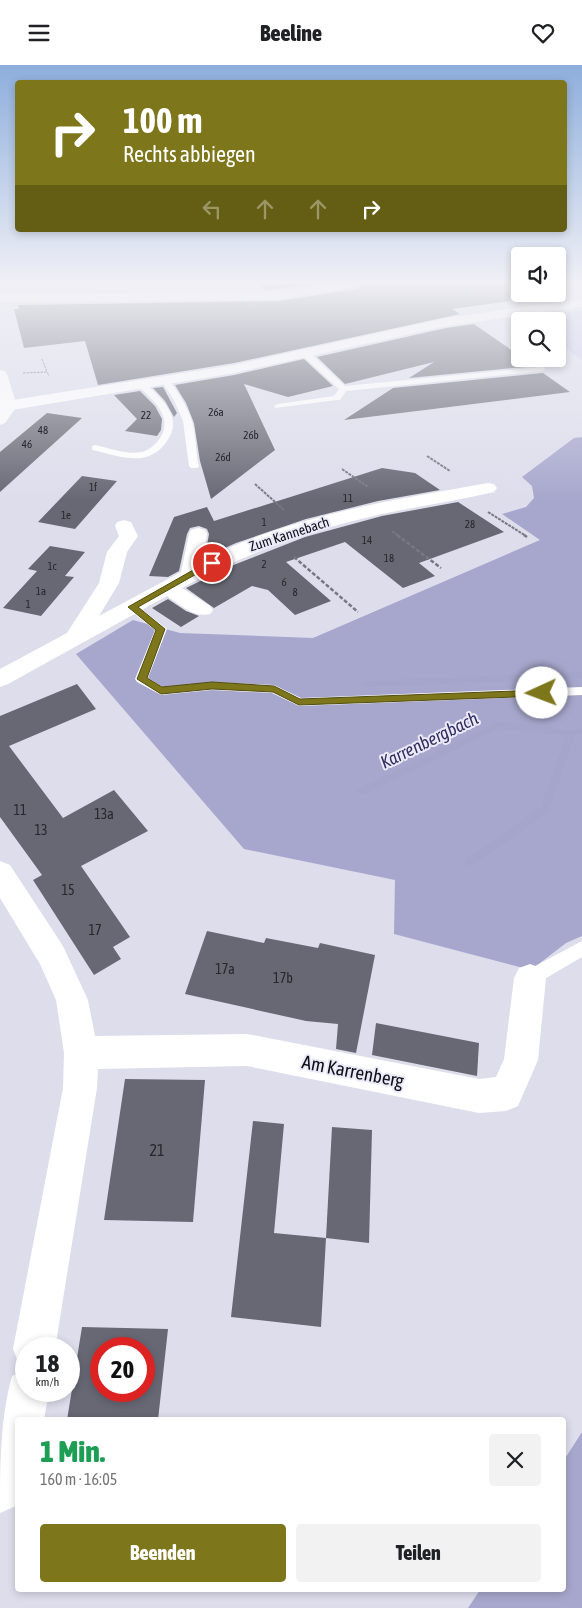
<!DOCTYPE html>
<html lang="de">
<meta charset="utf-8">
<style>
:root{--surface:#fff;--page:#f2f2f2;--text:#202124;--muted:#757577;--accent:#7d761a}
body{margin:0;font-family:"Asap Condensed",sans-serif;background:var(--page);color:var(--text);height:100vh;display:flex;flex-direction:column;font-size:19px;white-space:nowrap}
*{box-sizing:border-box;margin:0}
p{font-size:16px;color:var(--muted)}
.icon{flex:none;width:28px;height:28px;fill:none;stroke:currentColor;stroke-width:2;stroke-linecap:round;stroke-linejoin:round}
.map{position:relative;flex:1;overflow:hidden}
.drawer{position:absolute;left:15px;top:1352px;width:551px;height:175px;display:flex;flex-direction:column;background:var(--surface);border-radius:5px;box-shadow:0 2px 8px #0003}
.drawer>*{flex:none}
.hud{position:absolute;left:15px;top:15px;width:552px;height:152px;border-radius:5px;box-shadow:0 2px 8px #0003;background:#7d761a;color:#fff;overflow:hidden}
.fabs{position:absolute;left:511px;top:182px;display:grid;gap:10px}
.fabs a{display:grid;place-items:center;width:55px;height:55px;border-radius:5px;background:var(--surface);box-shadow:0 2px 8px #0003;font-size:25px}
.speed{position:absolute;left:15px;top:1272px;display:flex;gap:10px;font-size:25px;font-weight:700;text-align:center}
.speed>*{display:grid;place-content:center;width:65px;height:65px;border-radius:50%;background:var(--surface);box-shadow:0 2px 8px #0003;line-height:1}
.speed small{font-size:12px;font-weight:400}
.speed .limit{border:8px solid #d22;background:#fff;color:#111}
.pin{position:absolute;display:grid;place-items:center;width:42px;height:42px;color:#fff;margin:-21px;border:2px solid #fff;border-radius:50%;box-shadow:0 1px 5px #0007}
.me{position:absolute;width:55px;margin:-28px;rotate:268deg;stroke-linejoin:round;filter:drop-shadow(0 0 4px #0008)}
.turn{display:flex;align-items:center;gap:18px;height:105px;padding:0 25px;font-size:22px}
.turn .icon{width:65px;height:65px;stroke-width:2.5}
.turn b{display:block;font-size:35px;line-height:42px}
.lanes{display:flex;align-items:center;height:48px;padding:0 25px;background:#0003;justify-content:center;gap:25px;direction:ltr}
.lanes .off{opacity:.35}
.round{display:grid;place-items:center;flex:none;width:52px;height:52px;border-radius:5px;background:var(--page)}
.head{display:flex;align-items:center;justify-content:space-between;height:85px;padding:0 25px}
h1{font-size:30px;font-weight:800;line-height:38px;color:#1e9e55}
.button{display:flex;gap:10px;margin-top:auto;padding:10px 25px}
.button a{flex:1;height:58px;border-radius:5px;background:var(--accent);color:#fff;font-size:20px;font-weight:800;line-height:58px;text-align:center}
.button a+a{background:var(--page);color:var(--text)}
header{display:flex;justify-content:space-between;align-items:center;height:65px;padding:0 25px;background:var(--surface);font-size:22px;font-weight:800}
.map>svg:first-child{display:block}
</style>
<header><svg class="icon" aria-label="menu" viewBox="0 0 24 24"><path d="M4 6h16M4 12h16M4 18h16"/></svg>Beeline<svg class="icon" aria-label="heart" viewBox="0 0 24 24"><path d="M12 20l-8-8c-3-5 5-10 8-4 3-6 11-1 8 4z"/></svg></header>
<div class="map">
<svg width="582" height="1543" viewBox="0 0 582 1543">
<rect width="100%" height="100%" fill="#ddddec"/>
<path fill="#c8c8ec" d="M582,245v50l-24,-17v-22h-33l-5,-3z"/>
<g fill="#a7a7cd">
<path d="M582,372v499l-16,7 -35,27 -137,-36 1,-54 -151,-31 -168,-195 57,-34 47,13 133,5 227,-98 -38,-26 24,-7 8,-9 -2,-12 -10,-9 52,-39z"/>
<path d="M582,1367v176h-114l12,-18h84v-130z"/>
</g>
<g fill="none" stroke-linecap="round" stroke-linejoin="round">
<g fill="#a5a5cb" fill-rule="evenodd">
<path d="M582,607v6l-216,9 -4,-3 4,-3z"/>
<path d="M499,657l72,8 11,-3v6l-7,2 -27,77 -74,53h-8l-1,-3 1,-3 75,-52 25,-71 -66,-8 -135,66h-6l-2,-3 2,-3z"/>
</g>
</g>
<g fill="#686875" fill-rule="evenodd">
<path d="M259,219h57l-50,6z"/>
<path d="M364,219h145l1,17 -58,8 8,5 -226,49 -136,22 -13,-44 -61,7 -10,-39h5l-1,-4 261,-4 77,-12z"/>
<path d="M474,259l46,32v3h3l11,7 -125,12 25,-16 -89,22 -28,-27 129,-29z"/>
<path d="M304,294l29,27 -45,11 -44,-13 31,66 -64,49 -11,-38 -6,-38 -8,-20 -11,-18 59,-10z"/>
<path d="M543,308l27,19 -226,28 49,-32z"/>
<path d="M163,322l14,26 -3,4 -9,-16 -12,-13z"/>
<path d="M140,326l15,15 7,13 -1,11 -4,6 -32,-5 12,-12 -23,-24z"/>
<path d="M47,348l35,5 -82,74v-40z"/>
<path d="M382,403l33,5 25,17 -62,11 -72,18 -70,24 -31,14 4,-23 -2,-5 -8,-3 -9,2 -3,6 -8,37 -11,6 -19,-1 25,-59 33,-10 7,14z"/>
<path d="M82,411l35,5 -42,48 -37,-7z"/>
<path d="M458,437l46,30 -85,31 16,13 -32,12 -58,-46 -59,20 45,39 -36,14 -27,-25 -16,-4 -38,22 -28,-20 45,-22 74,-29 77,-21z"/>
<path d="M50,481l35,6 -20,24 9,1 -33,39 -38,-8 34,-37 -9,-2z"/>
<path d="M168,534l18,12 13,5 -18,11 -29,-19z"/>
<path d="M77,619l19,25 -87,37 54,72 51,-28 34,41 -67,35 49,71 -17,10 8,12 -27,16 -61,-95 9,-5 -42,-58v-101z"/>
<path d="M207,866l57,12 2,-5 52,10 2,-5 55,12 -19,98 -20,-4 2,-25 -32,-3 -121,-27z"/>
<path d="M376,958l103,20 -2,33 -105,-21z"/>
<path d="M125,1014l80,1 -12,142 -89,-2z"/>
<path d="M253,1056l31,3 -10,109 52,5 -5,89 -90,-10z"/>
<path d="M332,1062l40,3 -3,113 -43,-5z"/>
<path d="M82,1262l86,2 -10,91h-91zM101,1284h43v42h-43z"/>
</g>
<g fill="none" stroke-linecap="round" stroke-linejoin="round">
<g stroke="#787883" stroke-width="1" stroke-dasharray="2.5 1" stroke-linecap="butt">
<path d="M451,219l17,13"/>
<path d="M42,294l5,13"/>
<path d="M23,308l24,-1 2,4"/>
</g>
<g stroke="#787883" stroke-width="2" stroke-dasharray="3 1" stroke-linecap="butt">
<path d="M427,391l23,15"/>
<path d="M342,404l26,18"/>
<path d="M255,419l29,26"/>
<path d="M488,447l38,24"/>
<path d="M392,466l7,5"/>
</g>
<g stroke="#787883" stroke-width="2.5" stroke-dasharray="4 2" stroke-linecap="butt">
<path d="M397,470l44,33"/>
<path d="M524,470l3,2"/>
<path d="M294,492l64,55"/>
</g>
<g fill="#fff" fill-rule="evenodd">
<path d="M302,286h6l37,35 197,-19 4,2 -4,2 -196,20 -6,9h-3l-62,8 -1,-2 4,-2 56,-8 5,-7 -37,-34z"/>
<path d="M163,315h6c11,15 22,32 25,50 2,12 2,24 5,36l-2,2h-6l-2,-2 -6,-45 -9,-21 -12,-18z"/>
<path d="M139,318h6c17,16 39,35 22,58 -6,9 -14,15 -25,17 -16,2 -35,-5 -50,-8v-4l3,-1c14,3 32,10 46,7 7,-1 12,-6 16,-10 19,-22 -2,-41 -18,-55z"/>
<path d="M132,539l4,1 31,24 -19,49 15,9 49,-5 62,3 27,13 281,-11v8l-283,11 -27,-13 -60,-3 -51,5 -24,-13 -2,-3 20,-49 -27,-21 -2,-2z"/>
<path d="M582,876v16l-46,27 -6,2 -6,-2 -3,-6 3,-6z"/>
</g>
<g fill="#fff" fill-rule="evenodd">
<path d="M331,219h31l-6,3 -77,12 -25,1 -254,2v-8l254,-2 25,-1z"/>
<path d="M0,305l5,1 2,3 10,32 -12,17 -5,2z"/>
<path d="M488,418l6,1 3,4 -3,4c-37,9 -75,14 -112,22 -71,16 -137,39 -200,74l28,18 3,4 -3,4c-16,4 -30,-9 -43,-18l-159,88 -8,3v-18l67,-36 32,-50 8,-31 12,-16 -4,-10 2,-4 7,-2 7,2 7,14 -11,16 -8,31 -20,33 82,-44 8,-38 2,-4 7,-2 7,2 2,4 -4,26c87,-44 189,-60 285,-77z"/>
<path d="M0,796l10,4 53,81 25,54 7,36 152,-2 232,45 17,-2 8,-18 10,-81 5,-10 11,-4 11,4 5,10 -8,82 -20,46 -12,5 -27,2 -232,-47 -149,3 -1,19 -42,261h-29v18l-7,-3 -6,-15 50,-261 1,-35 -8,-53 -16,-36 -40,-66z"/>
<path d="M26,1305v21h23l-5,29h-26v84l-2,2 -16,7c0,-46 0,-94 12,-137z"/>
</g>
<path fill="#fff" fill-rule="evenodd" d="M582,234v8l-136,19 -212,47 -234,39v-10l234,-37 212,-47z"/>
</g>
<linearGradient id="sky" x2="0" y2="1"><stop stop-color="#8daedc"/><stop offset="0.5" stop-color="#f0f0f6"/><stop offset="1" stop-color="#f0f0f6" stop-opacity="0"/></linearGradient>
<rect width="582" height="435" fill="url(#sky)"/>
<path fill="#7d761a" stroke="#514d11" d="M209,496l7,2 -78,44 27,22 -18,49 15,9 50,-5 62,4 26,13 242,-9 5,3 -5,3 -243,9 -26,-13 -61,-3 -51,5 -24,-15 19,-49 -28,-23z"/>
<g text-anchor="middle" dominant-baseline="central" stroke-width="4" stroke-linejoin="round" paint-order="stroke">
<g font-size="11" fill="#26262d">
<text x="216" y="347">26a</text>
<text x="146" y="350">22</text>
<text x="43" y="365">48</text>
<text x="251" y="370">26b</text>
<text x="27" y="379">46</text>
<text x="223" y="392">26d</text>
<text x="93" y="422">1f</text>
<text x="348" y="433">11</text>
<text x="66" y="450">1e</text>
<text x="264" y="457">1</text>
<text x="470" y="459">28</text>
<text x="367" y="475">14</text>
<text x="389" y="493">18</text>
<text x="264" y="499">2</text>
<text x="52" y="501">1c</text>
<text x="284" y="517">6</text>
<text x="41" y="526">1a</text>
<text x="295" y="527">8</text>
<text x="28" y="539">1</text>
</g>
<g font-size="14" fill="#101015" stroke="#eaeafa">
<text transform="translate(289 469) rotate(-18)">Zum Kannebach</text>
</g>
<g font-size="14" fill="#26262d">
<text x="20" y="745">11</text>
<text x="104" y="749">13a</text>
<text x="41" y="765">13</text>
<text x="68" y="825">15</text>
<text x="95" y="865">17</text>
<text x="225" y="904">17a</text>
<text x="283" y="913">17b</text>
</g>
<g font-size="16" fill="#26262d">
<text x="157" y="1085">21</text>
</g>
<g font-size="18" font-style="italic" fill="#322d5f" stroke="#eaeafa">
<text transform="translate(429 675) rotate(-26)">Karrenbergbach</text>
</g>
<g font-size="19" fill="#101015" stroke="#eaeafa">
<text transform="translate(353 1006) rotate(11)">Am Karrenberg</text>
</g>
</g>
</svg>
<div class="fabs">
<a><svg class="icon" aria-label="sound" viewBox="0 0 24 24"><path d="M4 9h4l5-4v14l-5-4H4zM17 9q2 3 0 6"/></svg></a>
<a><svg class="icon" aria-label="search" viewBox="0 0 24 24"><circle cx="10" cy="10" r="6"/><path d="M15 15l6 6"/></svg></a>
</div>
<div class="speed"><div>18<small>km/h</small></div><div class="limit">20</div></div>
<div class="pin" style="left:212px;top:498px;background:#d93025"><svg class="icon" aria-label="arrive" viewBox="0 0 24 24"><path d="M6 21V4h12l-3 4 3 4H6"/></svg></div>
<svg class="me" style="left:542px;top:628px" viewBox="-20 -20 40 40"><circle r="19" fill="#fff"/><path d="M0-13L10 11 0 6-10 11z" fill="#7d761a"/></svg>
<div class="hud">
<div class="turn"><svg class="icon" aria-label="right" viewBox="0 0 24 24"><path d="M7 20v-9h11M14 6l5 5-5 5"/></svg><div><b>100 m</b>Rechts abbiegen</div></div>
<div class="lanes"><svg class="icon off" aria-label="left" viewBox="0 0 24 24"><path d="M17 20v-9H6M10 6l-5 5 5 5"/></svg><svg class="icon off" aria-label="ahead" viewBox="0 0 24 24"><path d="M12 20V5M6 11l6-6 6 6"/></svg><svg class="icon off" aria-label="ahead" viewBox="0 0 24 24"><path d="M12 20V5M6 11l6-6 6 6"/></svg><svg class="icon" aria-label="right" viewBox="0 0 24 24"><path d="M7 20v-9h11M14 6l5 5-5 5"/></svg></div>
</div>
<section class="drawer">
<div class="head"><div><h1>1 Min.</h1><p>160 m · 16:05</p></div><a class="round"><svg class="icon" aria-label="close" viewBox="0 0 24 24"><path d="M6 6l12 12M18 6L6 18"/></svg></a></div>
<div class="button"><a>Beenden</a><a>Teilen</a></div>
</section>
</div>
